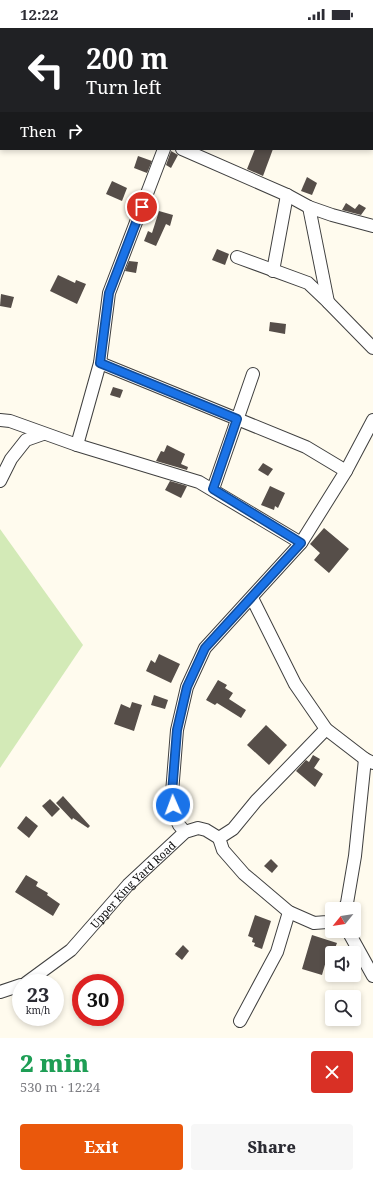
<!DOCTYPE html>
<meta charset="utf-8">
<style>
:root{--surface:#fff;--page:#f7f7f7;--text:#2b2b33;--muted:#7c7c81;--accent:#ea580c}
body{margin:0;font-family:"Noto Serif",serif;background:var(--page);color:var(--text);height:100vh;display:flex;flex-direction:column;font-size:15px;white-space:nowrap}
*{box-sizing:border-box;margin:0}
p{font-size:13px;color:var(--muted)}
.icon{flex:none;width:22px;height:22px;fill:none;stroke:currentColor;stroke-width:2;stroke-linecap:round;stroke-linejoin:round}
.map{position:relative;height:1010px;overflow:hidden}
.panel{display:flex;flex-direction:column;background:var(--surface);flex:1}
.panel>*{flex:none}
.guide{position:absolute;left:0px;top:0px;width:373px;height:122px;box-shadow:0 2px 6px #0003;background:#202124;color:#fff;overflow:hidden}
.needle{width:26px;rotate:240deg}
.buttons{position:absolute;left:325px;top:874px;display:grid;gap:8px}
.buttons a{display:grid;place-items:center;width:36px;height:36px;border-radius:4px;background:var(--surface);box-shadow:0 2px 6px #0003;font-size:20px}
.speed{position:absolute;left:12px;top:946px;display:flex;gap:8px;font-size:20px;font-weight:700;text-align:center}
.speed>*{display:grid;place-content:center;width:52px;height:52px;border-radius:50%;background:var(--surface);box-shadow:0 2px 6px #0003;line-height:1}
.speed small{font-size:10px;font-weight:400}
.speed .limit{border:6px solid #d22;background:#fff;color:#111}
.pin{position:absolute;display:grid;place-items:center;width:34px;height:34px;color:#fff;margin:-17px;border:2px solid #fff;border-radius:50%;box-shadow:0 1px 4px #0007}
.me{position:absolute;width:44px;margin:-22px;rotate:358deg;stroke-linejoin:round;filter:drop-shadow(0 0 3px #0008)}
.turn{display:flex;align-items:center;gap:14px;height:84px;padding:0 20px;font-size:18px}
.turn .icon{width:52px;height:52px;stroke-width:2.5}
.turn b{display:block;font-size:28px;line-height:34px}
.then{display:flex;align-items:center;height:38px;padding:0 20px;background:#0003;gap:8px;font-size:15px}
.round{display:grid;place-items:center;flex:none;width:42px;height:42px;border-radius:4px;background:var(--page)}
.summary{display:flex;align-items:center;justify-content:space-between;height:68px;padding:0 20px}
h1{font-size:24px;font-weight:800;line-height:30px;color:#1e9e55}
.button{display:flex;gap:8px;margin-top:auto;padding:8px 20px}
.button a{flex:1;height:46px;border-radius:4px;background:var(--accent);color:#fff;font-size:16px;font-weight:800;line-height:46px;text-align:center}
.button a+a{background:var(--page);color:var(--text)}
.status{display:flex;justify-content:space-between;align-items:center;height:28px;padding:0 20px;background:var(--surface);direction:ltr}
.status svg{height:11px;fill:currentColor}
.map>svg:first-child{display:block}
</style>
<div class="status"><b>12:22</b><svg viewBox="0 0 49 12"><path d="M0 12V9h3v3zM5 12V6h3v6zM10 12V3h3v9zM15 12V0h3v12zM26 1h20v11H26zM47 4h2v5h-2z"/></svg></div>
<div class="map">
<svg width="373" height="1010" viewBox="0 0 373 1010">
<rect width="100%" height="100%" fill="#fffbee"/>
<path fill="#d3eab7" d="M0,501l83,116 -83,123z"/>
<g fill="#564e49">
<path d="M255,121h18l-10,27 -16,-7z"/>
<path d="M171,123l7,4 -7,13 -5,-3z"/>
<path d="M138,128l14,5 -5,12 -13,-5z"/>
<path d="M307,149l10,6 -5,12 -11,-4z"/>
<path d="M112,153l15,7 -5,13 -16,-7z"/>
<path d="M346,175l9,6 4,-5 7,4 -5,7 -19,-5z"/>
<path d="M159,183l14,4 -3,11 -4,-2 -10,22 -12,-5 4,-10 4,2z"/>
<path d="M217,221l12,5 -4,11 -13,-5z"/>
<path d="M129,233l9,1 -2,11 -11,-2z"/>
<path d="M58,247l17,8 1,-3 10,4 -9,20 -27,-13z"/>
<path d="M1,266l13,3 -3,11 -11,-2z"/>
<path d="M270,294l16,2 -1,10 -16,-3z"/>
<path d="M113,359l10,3 -3,8 -10,-3z"/>
<path d="M167,417l18,9 -4,10 7,3 -1,3 -31,-9 5,-10 3,1z"/>
<path d="M263,435l10,6 -5,7 -10,-6z"/>
<path d="M170,453l17,5 -6,12 -16,-8z"/>
<path d="M270,458l15,7 -7,15 -3,-2 -1,4 -13,-5z"/>
<path d="M324,500l25,21 -20,24 -15,-13 6,-7 -10,-9z"/>
<path d="M159,626l21,10 -9,19 -25,-12 5,-11 4,3z"/>
<path d="M218,652l9,5 -2,3 8,5 -4,6 17,11 -5,8 -24,-15 -2,2 -9,-5z"/>
<path d="M154,667l14,5 -3,9 -14,-4z"/>
<path d="M132,674l10,3 -8,26 -20,-7 7,-20 9,4z"/>
<path d="M266,697l21,20 -18,20 -22,-20z"/>
<path d="M313,727l7,4 -6,9 9,6 -8,13 -19,-16 10,-11 3,2z"/>
<path d="M63,768l27,30 -2,2 -15,-10 -1,2 -16,-17z"/>
<path d="M50,771l10,10 -8,8 -10,-11z"/>
<path d="M26,788l12,10 -9,12 -12,-10z"/>
<path d="M271,831l7,7 -6,7 -8,-7z"/>
<path d="M26,847l12,7 -2,4 12,7 -1,2 13,9 -7,12 -38,-24z"/>
<path d="M255,887l16,6 -9,28 -8,-3 1,-3 -3,-1 1,-4 -5,-2z"/>
<path d="M312,907l25,8 -5,13 -4,-2 -6,21 -20,-6z"/>
<path d="M183,917l6,6 -7,9 -7,-6z"/>
</g>
<g fill="none" stroke-linecap="round" stroke-linejoin="round">
<defs>
<g id="minor">
<path d="M109,0l1,1"/>
<path d="M208,1l1,-1"/>
<path d="M0,62h1"/>
<path d="M182,121l105,46 22,12 23,8 41,11"/>
<path d="M309,179l19,95"/>
<path d="M237,229l71,26 20,19 45,46"/>
<path d="M273,243l14,-76"/>
<path d="M100,335l206,84 40,24"/>
<path d="M0,392l10,1 67,24 122,37 102,61"/>
<path d="M77,417l23,-82 9,-70 55,-144"/>
<path d="M0,453l11,-22 15,-19 17,-6"/>
<path d="M213,461l40,-115"/>
<path d="M252,570l43,86 31,45 39,30 8,4"/>
<path d="M185,804l-6,-7 -4,-9 -3,-23 5,-63 10,-43 18,-39 96,-105 45,-72 27,-51"/>
<path d="M219,810l4,12 21,24 45,38 25,11 13,-1 5,-2"/>
<path d="M344,881l3,-6 8,-47 10,-97"/>
<path d="M348,903l25,45"/>
<path id="s1" d="M26,955l45,-33 57,-65 57,-53 13,-4 8,2 13,8 14,-9 23,-28 70,-72"/>
<path d="M0,964l21,-7"/>
<path d="M240,993l37,-69 12,-40"/>
</g>
</defs>
<use href="#minor" stroke="#404040" stroke-width="14"/>
<use href="#minor" stroke="#fff" stroke-width="12"/>
</g>
<g fill="none" stroke-linecap="round" stroke-linejoin="round">
<defs>
<path id="route" d="M142,179l-33,86 -9,70 137,56 -24,70 88,54 -96,105 -18,39 -10,43 -5,63 1,12"/>
</defs>
<use href="#route" stroke="#114b97" stroke-width="10"/>
<use href="#route" stroke="#1a73e8" stroke-width="7"/>
</g>
<g text-anchor="middle" dominant-baseline="central" stroke-width="4" stroke-linejoin="round" paint-order="stroke">
<g font-size="11" fill="#0d0d0d" stroke="#fff">
<text stroke="none"><textPath href="#s1" startOffset="146">Upper King Yard Road</textPath></text>
</g>
</g>
</svg>
<div class="buttons">
<a><svg class="needle" viewBox="-14 -14 28 28"><path d="M0-13l5 13h-10z" fill="#e53935"/><path d="M0 13l5-13h-10z" fill="#7c7c81"/></svg></a>
<a><svg class="icon" aria-label="sound" viewBox="0 0 24 24"><path d="M4 9h4l5-4v14l-5-4H4zM17 9q2 3 0 6"/></svg></a>
<a><svg class="icon" aria-label="search" viewBox="0 0 24 24"><circle cx="10" cy="10" r="6"/><path d="M15 15l6 6"/></svg></a>
</div>
<div class="speed"><div>23<small>km/h</small></div><div class="limit">30</div></div>
<div class="pin" style="left:142px;top:179px;background:#d93025"><svg class="icon" aria-label="arrive" viewBox="0 0 24 24"><path d="M6 21V4h12l-3 4 3 4H6"/></svg></div>
<svg class="me" style="left:173px;top:777px" viewBox="-20 -20 40 40"><circle r="17" fill="#1a73e8" stroke="#fff" stroke-width="3"/><path d="M0-11L8 9 0 5-8 9z" fill="#fff"/></svg>
<div class="guide">
<div class="turn"><svg class="icon" aria-label="left" viewBox="0 0 24 24"><path d="M17 20v-9H6M10 6l-5 5 5 5"/></svg><div><b>200 m</b>Turn left</div></div>
<div class="then">Then<svg class="icon" aria-label="right" viewBox="0 0 24 24"><path d="M7 20v-9h11M14 6l5 5-5 5"/></svg></div>
</div>
</div>
<section class="panel">
<div class="summary"><div><h1>2 min</h1><p>530 m · 12:24</p></div><a class="round" style="background:#d93025;color:#fff"><svg class="icon" aria-label="close" viewBox="0 0 24 24"><path d="M6 6l12 12M18 6L6 18"/></svg></a></div>
<div class="button"><a>Exit</a><a>Share</a></div>
</section>
